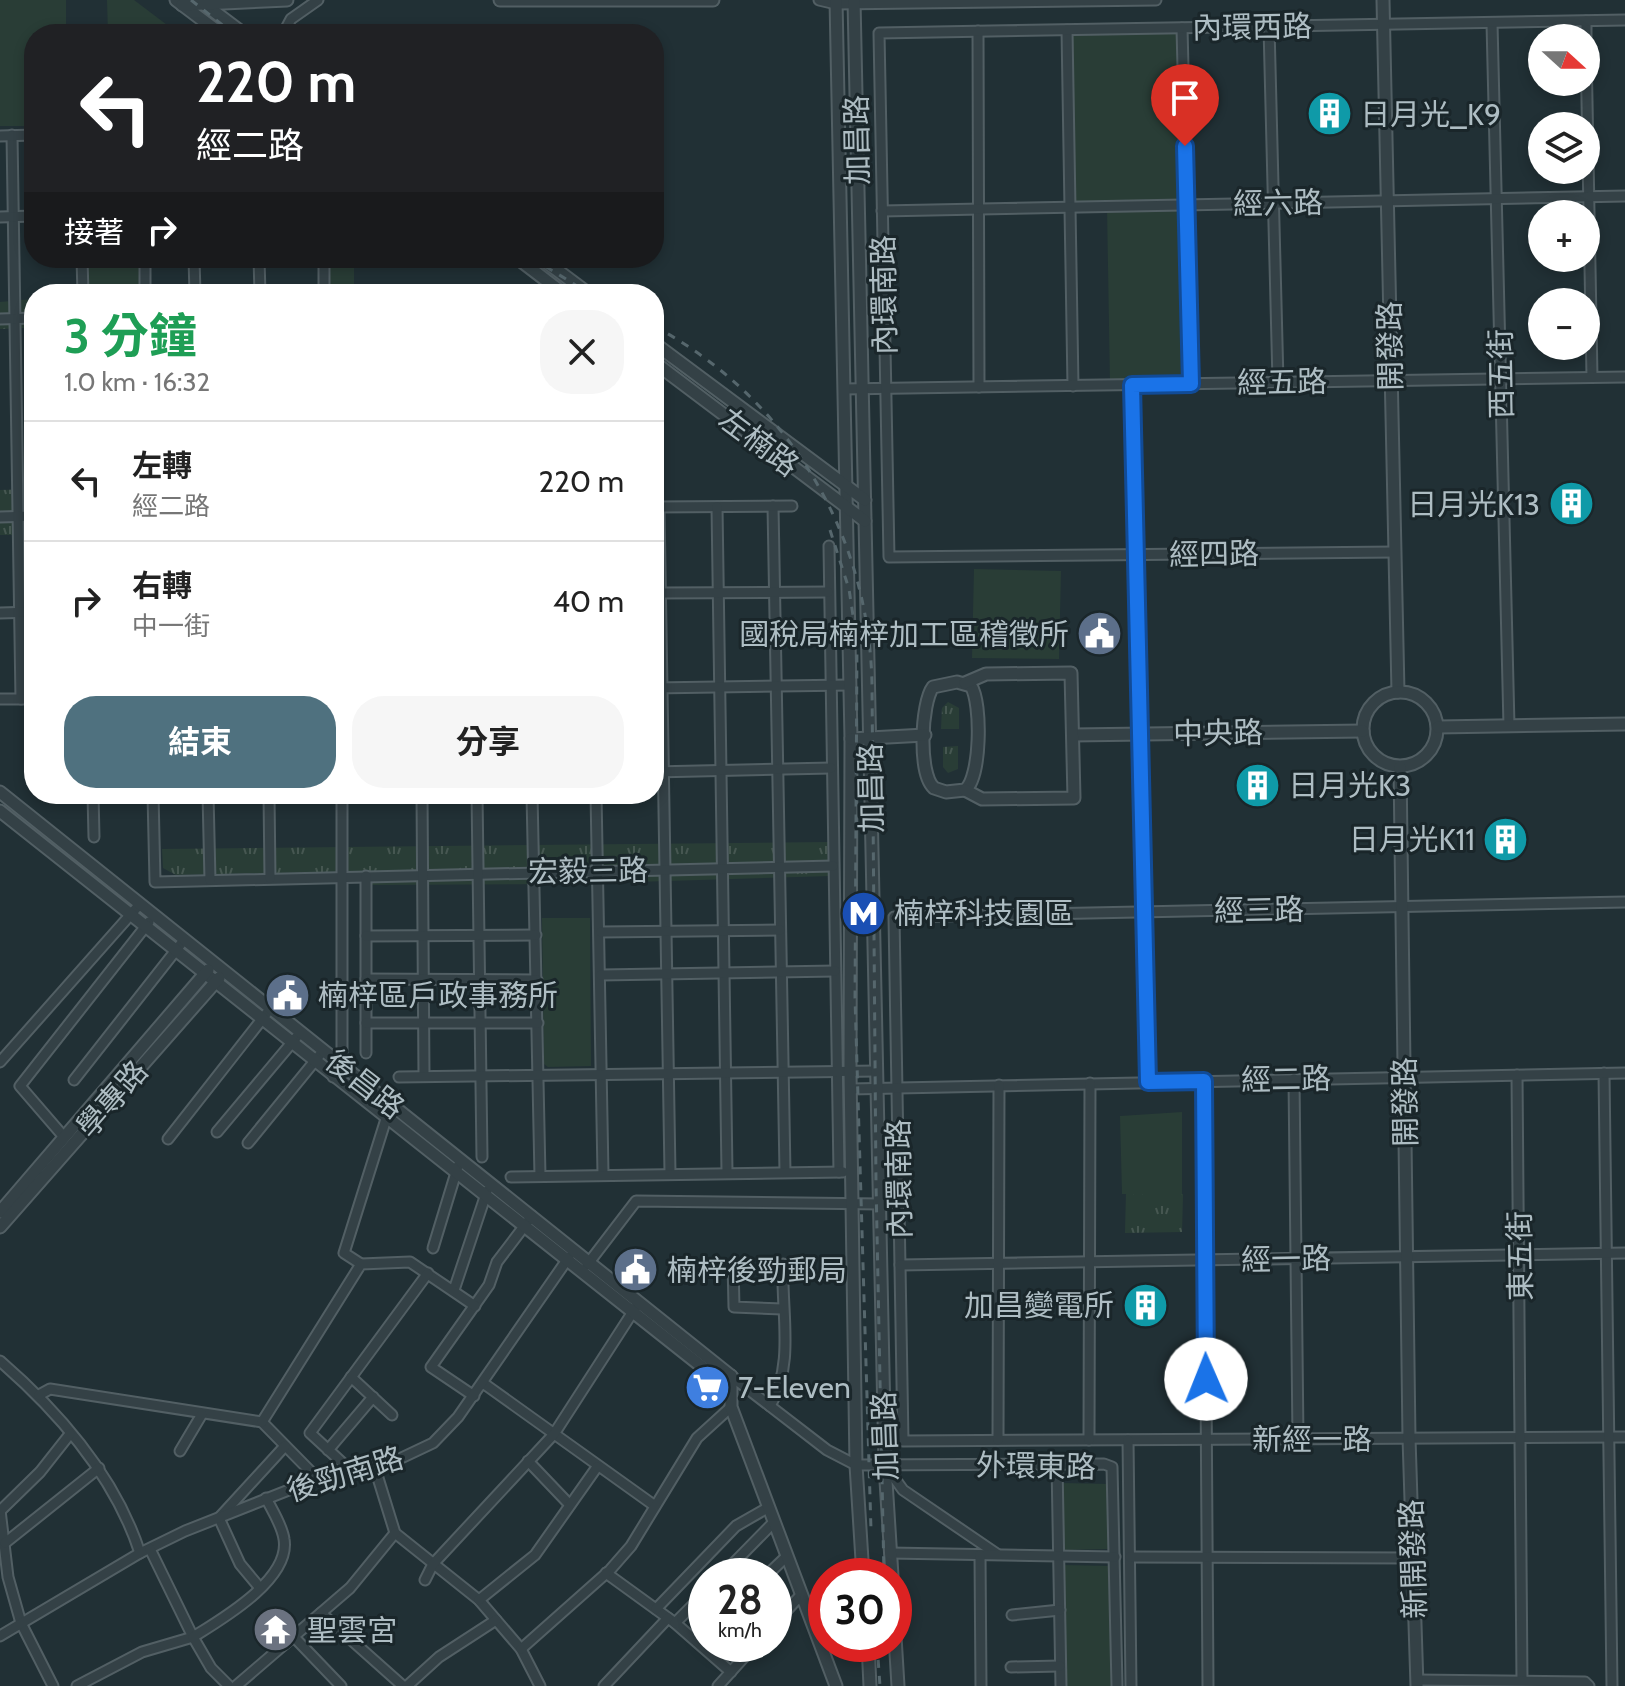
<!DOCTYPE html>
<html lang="zh-TW">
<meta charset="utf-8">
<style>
:root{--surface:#fff;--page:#f6f6f6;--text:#222;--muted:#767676;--line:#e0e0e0;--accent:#4f717f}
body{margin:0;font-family:Cabin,"Noto Sans TC",sans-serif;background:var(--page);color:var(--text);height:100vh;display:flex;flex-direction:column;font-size:30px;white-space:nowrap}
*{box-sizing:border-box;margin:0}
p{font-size:26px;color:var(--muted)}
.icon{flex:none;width:44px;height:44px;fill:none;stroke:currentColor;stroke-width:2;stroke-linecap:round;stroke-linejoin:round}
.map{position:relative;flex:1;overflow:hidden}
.details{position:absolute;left:24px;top:284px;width:640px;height:520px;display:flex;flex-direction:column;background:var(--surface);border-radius:32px;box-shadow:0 4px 12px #0003}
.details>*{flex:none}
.banner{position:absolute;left:24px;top:24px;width:640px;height:244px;border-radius:32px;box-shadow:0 4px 12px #0003;background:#202124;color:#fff;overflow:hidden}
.needle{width:52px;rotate:111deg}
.tools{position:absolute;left:1528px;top:24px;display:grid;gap:16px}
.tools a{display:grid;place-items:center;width:72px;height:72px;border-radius:50%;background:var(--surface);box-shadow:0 4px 12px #0003;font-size:40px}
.speed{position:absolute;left:688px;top:1558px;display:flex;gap:16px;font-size:40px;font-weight:700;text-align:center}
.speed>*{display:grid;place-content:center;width:104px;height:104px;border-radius:50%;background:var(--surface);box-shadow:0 4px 12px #0003;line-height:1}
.speed small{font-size:20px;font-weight:400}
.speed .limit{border:12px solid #d22;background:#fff;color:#111}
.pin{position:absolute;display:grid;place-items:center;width:68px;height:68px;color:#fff;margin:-82px -34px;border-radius:50% 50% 50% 0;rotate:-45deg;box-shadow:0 0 8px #0007}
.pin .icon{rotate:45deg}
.me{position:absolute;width:88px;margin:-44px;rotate:359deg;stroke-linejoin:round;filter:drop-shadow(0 0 6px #0008)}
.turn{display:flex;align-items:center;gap:28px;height:168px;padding:0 40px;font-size:36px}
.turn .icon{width:104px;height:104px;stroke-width:2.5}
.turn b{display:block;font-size:56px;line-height:68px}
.then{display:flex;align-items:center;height:76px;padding:0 40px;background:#0003;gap:16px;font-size:30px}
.round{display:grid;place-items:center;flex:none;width:84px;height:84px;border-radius:32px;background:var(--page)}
.summary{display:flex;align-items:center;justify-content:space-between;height:136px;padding:0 40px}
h1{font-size:48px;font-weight:700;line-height:60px;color:#1e9e55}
.cta{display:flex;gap:16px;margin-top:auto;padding:16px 40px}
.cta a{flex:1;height:92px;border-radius:32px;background:var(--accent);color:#fff;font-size:32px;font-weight:700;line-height:92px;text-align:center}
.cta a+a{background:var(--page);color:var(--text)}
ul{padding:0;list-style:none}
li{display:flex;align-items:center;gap:24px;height:120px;padding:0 40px;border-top:2px solid var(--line)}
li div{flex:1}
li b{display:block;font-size:30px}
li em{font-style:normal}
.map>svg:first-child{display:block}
</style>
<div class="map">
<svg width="1625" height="1686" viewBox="0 0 1625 1686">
<defs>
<pattern id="grass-tufts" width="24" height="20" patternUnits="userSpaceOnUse" patternTransform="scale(2)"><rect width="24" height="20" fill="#293d36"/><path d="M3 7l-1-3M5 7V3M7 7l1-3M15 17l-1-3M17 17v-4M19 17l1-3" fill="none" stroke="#465751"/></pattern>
</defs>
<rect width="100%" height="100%" fill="#213035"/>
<g fill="url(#grass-tufts)">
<path d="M318,258h36v36h-35z"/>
<path d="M34,299v43l-9,3 -1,-17 -24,1v-27z"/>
<path d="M34,489v46h-34v-45z"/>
<path d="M948,702l11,6v21h-18l1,-21z"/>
<path d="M958,746v23l-10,4 -5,-6v-20z"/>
<path d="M830,842v34l-262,8 -196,1 -1,-14 -195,4 -13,-7 -1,-19z"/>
<path d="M1126,1193l57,1 -1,38 -57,1z"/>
</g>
<g fill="#293d36">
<path d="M0,0h66v34h-32v92h-34z"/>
<path d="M107,0h27l45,34h-71z"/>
<path d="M1182,28l9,356 -81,1 -3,-178 -37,1 -3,-178z"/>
<path d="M86,258h54l1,36h-55z"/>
<path d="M974,569l87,2 -2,88 -87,-1z"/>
<path d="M542,918h48l1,148 -43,1 -4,-3z"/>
<path d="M1182,1112v82h-60l-2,-78z"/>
<path d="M1063,1483l45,1v65l-45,1z"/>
<path d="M1064,1565l46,1 1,120h-47z"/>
</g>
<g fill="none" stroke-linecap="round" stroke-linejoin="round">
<defs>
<g id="minor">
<path d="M819,0l17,4 320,-4"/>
<path d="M1586,21v17"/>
<path d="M1492,23l17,703"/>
<path d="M1269,27l9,355"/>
<path d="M1182,28l9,356"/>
<path d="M1067,30l6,356"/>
<path d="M978,31l1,356"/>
<path d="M283,34l8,-15 27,-19"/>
<path d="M1586,46l6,331"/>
<path d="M12,135l9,564"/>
<path d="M0,136l34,-1"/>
<path d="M882,211l743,-15"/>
<path d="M0,217l34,-1"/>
<path d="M82,258l1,36"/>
<path d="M145,258v36"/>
<path d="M194,258l1,36"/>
<path d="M259,258l1,36"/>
<path d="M324,258v36"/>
<path d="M0,319l34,-1"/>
<path d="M1132,385l16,697"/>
<path d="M844,389l781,-12"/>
<path d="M773,506l12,666"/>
<path d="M655,507l137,-1"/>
<path d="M659,507l11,666"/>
<path d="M717,507l10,665"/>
<path d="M0,517l34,-1"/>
<path d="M829,546l10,626"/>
<path d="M1395,552l-506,5 -10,-524 746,-13"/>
<path d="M660,593l168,-1"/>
<path d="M0,613l34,-1"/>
<path d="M654,688l196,-3"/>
<path d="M0,699h34"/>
<path d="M654,772l177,-4"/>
<path d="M93,794l1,43"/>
<path d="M153,794l2,88 678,-16"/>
<path d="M208,794l2,86"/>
<path d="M269,794l1,84"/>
<path d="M422,794l2,282"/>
<path d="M477,794l5,363"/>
<path d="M532,794l8,382"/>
<path d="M596,794l7,380"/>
<path d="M366,876v177"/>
<path d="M1625,902l-731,15 9,524 722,-4"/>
<path d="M601,932l179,-2"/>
<path d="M366,936l170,-1"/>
<path d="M601,975l234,-4"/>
<path d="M366,979l171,1"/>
<path d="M366,1023h172"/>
<path d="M0,1062l140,-158"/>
<path d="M1604,1073l8,613"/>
<path d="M1517,1075l5,605"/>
<path d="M333,1077l9,-11v-272"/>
<path d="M399,1077l478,-6"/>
<path d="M1294,1079l4,360"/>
<path d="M74,1080l110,-140"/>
<path d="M1204,1081l4,605"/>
<path d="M851,1089l774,-16"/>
<path d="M217,1132l83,-99"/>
<path d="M64,1137l-44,-51 129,-164"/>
<path d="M168,1139l102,-130"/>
<path d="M248,1143l75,-92"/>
<path d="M511,1177l332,-5"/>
<path d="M433,1248l25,-82"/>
<path d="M733,1263l1,44 48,2"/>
<path d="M361,1264l-17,-11 42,-134 9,-11"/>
<path d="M587,1265l49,-64 244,3"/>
<path d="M900,1265l725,-12"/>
<path d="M454,1290l33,-99"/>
<path d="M0,1361c60,52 115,115 140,192"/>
<path d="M731,1376l96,74 29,15 248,-1 8,3 5,219"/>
<path d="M351,1377l41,38"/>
<path d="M483,1383l172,123"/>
<path d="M39,1395l11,-6 212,33 56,57"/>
<path d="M474,1396l-43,-29 58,-82 8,-23 35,-46"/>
<path d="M770,1406c25,-41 11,-95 13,-142"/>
<path d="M262,1422l99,-158 49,-2 65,44"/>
<path d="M998,1440l1,-355"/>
<path d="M1089,1440l1,-357"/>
<path d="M1128,1440l3,246"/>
<path d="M328,1450l45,-53"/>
<path d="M180,1451l22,-37"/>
<path d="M528,1461l41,43"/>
<path d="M1057,1464l4,222"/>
<path d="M374,1465l21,68 84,67 42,49 19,37"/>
<path d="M885,1465l18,25 94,64"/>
<path d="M348,1468l-38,-35 118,-160"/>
<path d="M0,1510l8,67 13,46 32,63"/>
<path d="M0,1511l40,-39 30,-38"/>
<path d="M5,1543l94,-75"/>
<path d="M890,1553l225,4"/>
<path d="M980,1555l1,131"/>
<path d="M1130,1557l283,1"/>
<path d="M606,1573l69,50 56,49"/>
<path d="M721,1576l53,-54"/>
<path d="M766,1576l21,-20"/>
<path d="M425,1580l8,-16 121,-130 82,-127"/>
<path d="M260,1588l-20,-24 -21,-46 66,-72"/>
<path d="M479,1600l56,-45 62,-88"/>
<path d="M656,1609l80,-83 33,-19"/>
<path d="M321,1613l82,73"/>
<path d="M1012,1615l48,-5"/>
<path d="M675,1623l31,-31"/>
<path d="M774,1624l28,-30"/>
<path d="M0,1636l140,-83 45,-22 152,-60 58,-10 38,-18 25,-26 111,-160"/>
<path d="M294,1637l47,49"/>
<path d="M697,1642l9,-8"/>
<path d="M521,1649l89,-79 21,-24 66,-108 34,-31"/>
<path d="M1011,1667l49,-1"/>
<path d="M1417,1680l168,2 4,4"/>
<path d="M77,1686l65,-34 51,-15 -43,-88"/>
<path d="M229,1686l-18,-18 -18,-31c29,-18 98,-58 91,-98 -2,-14 -12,-29 -18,-41"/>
<path d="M236,1686l114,-98 45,-55"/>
<path d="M407,1686l32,-29 57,-37"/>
<path d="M604,1686l64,-68"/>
<path d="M718,1686l38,-42"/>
</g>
<g id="tertiary">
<path d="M176,0l45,34"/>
<path d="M500,0h213"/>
<path d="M836,0l15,739 -1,333 6,393 7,111"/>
<path d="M854,0l31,1465 7,111"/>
<path d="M1383,0l15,692"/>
<path d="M203,3l41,31"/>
<path d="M182,5l105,-5"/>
<path d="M517,258l47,36"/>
<path d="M541,258l48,36"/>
<path d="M654,343l211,157"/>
<path d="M654,362l211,159"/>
<path d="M957,682l14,4c11,17 10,92 -6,104l-19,2 -12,-4c-16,-14 -13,-85 -1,-101z"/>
<circle cx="1400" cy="729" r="37"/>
<path d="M1438,727l187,-3"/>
<path d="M1073,735l290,-4"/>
<path d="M851,739l74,-4"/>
<path d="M1400,767l9,671 8,248"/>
<path d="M965,790l17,9 92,-1 -3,-125 -85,1 -21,9"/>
<path d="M0,792l731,584"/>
<path d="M0,811l710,562 21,3"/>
<path d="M0,1212l208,-242"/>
<path d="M0,1227l219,-249"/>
<path d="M731,1376v31l105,279"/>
<path d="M894,1620l4,66"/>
<path d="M868,1644l2,42"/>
</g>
</defs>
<use href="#minor" stroke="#525f64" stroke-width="13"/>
<use href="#tertiary" stroke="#525f64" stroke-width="15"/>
<use href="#minor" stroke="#344146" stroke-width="9"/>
<use href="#tertiary" stroke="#344146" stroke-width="11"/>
<g stroke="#56676d" stroke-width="3" stroke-dasharray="8 8" stroke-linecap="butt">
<path d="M191,0l43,34"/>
<path d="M532,258l58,36"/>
<path d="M654,326c134,72 215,207 218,358l4,500 8,392"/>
<path d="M830,530l19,59 8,53 -2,356 16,532"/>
<path d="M877,1644l3,42"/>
</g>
</g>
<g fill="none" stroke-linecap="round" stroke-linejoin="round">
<defs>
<path id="route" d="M1185,146l6,238 -59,1 16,697 56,-1 2,298"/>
</defs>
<use href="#route" stroke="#114b97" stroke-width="20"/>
<use href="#route" stroke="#1a73e8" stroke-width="14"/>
</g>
<defs>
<symbol id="building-disc" viewBox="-11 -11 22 22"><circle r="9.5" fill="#0f9aa8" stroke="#1a262a"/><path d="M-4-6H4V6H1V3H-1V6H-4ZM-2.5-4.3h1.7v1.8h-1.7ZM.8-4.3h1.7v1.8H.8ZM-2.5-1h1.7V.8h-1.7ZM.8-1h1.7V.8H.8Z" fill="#fff"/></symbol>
<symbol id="civic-disc" viewBox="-11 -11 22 22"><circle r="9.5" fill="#5c6f8a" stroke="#1a262a"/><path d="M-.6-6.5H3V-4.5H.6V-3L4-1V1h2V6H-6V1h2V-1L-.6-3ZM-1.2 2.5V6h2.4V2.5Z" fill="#fff"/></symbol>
<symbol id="metro-disc" viewBox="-11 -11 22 22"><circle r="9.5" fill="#1a4fb4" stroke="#1a262a"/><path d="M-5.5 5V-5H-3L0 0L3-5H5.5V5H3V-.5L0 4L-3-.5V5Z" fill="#fff"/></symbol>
<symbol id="supermarket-disc" viewBox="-11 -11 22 22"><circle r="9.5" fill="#3f7fe0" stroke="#1a262a"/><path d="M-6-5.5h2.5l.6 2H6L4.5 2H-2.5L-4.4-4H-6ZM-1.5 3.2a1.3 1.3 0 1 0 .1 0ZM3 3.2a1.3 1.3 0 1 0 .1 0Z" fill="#fff"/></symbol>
<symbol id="temple-disc" viewBox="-11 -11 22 22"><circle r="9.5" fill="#6b7280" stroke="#1a262a"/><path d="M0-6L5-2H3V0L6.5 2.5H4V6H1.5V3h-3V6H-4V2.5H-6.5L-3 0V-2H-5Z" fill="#fff"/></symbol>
</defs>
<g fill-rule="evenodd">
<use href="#building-disc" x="1304" y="88" width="51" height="51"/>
<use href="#building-disc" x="1546" y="478" width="51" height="51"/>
<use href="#civic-disc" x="1074" y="608" width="51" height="51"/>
<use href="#building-disc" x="1232" y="760" width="51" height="51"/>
<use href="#building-disc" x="1480" y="814" width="51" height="51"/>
<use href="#metro-disc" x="838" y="888" width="51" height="51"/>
<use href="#civic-disc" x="262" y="970" width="51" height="51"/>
<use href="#civic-disc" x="610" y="1244" width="51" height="51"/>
<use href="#building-disc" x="1120" y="1280" width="51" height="51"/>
<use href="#supermarket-disc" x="682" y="1362" width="51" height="51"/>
<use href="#temple-disc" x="250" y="1604" width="51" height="51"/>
</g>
<g text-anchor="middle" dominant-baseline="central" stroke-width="6" stroke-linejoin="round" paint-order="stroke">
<g font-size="30" fill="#aebdc3" stroke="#1a262a">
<text transform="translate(1252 27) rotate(-1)">內環西路</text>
<text transform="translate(857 140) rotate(-91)">加昌路</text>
<text transform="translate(1278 203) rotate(-1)">經六路</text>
<text transform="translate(884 295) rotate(-91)">內環南路</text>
<text transform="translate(1390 346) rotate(-91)">開發路</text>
<text transform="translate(1501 374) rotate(-91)">西五街</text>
<text transform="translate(1282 382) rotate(-1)">經五路</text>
<text transform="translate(759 442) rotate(37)">左楠路</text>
<text transform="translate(1214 554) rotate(-1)">經四路</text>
<text transform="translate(1218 733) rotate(-1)">中央路</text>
<text transform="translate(871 788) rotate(-91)">加昌路</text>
<text transform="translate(588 871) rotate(-1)">宏毅三路</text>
<text transform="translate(1259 910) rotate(-1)">經三路</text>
<text transform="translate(1286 1079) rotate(-1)">經二路</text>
<text transform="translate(365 1084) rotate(38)">後昌路</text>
<text transform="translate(112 1099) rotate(-49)">學專路</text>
<text transform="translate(1405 1102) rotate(-91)">開發路</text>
<text transform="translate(899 1179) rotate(-91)">內環南路</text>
<text transform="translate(1520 1256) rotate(-91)">東五街</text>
<text transform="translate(1286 1259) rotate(-1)">經一路</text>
<text transform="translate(885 1436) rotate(-92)">加昌路</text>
<text x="1312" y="1439">新經一路</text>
<text transform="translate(1036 1466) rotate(1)">外環東路</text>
<text transform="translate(345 1474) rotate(-17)">後勁南路</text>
<text transform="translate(1413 1559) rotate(-92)">新開發路</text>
</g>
<g font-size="30" fill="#aebdc3" stroke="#1a262a" text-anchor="start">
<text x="1360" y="114">日月光_K9</text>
<text x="1540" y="504" text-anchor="end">日月光K13</text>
<text x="1069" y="634" text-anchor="end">國稅局楠梓加工區稽徵所</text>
<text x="1288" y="785">日月光K3</text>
<text x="1475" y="839" text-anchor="end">日月光K11</text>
<text x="894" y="913">楠梓科技園區</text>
<text x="318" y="995">楠梓區戶政事務所</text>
<text x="667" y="1270">楠梓後勁郵局</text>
<text x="1114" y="1305" text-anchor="end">加昌變電所</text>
<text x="738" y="1387">7-Eleven</text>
<text x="307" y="1630">聖雲宮</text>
</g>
</g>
</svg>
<div class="tools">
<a><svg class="needle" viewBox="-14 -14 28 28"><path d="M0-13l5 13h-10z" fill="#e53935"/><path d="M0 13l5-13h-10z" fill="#767676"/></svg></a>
<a><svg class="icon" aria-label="layers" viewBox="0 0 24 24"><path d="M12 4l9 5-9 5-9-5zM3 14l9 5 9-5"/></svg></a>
<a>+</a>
<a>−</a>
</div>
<div class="speed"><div>28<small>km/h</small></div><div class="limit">30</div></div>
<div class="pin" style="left:1185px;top:146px;background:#d93025"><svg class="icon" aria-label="arrive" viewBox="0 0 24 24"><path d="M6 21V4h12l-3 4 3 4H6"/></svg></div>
<svg class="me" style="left:1206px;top:1379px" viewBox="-20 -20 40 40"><circle r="19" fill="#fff"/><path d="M0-13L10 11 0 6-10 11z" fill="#1a73e8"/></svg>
<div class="banner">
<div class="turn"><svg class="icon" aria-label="left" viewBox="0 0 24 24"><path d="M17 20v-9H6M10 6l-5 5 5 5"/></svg><div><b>220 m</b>經二路</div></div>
<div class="then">接著<svg class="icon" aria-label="right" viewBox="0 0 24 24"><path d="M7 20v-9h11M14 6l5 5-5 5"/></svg></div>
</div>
<section class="details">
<div class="summary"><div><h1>3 分鐘</h1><p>1.0 km · 16:32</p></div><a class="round"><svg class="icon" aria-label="close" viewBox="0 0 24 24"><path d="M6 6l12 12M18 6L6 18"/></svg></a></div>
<ul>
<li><svg class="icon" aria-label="left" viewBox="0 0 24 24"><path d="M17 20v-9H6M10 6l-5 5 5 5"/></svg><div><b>左轉</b><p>經二路</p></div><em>220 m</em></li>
<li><svg class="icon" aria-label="right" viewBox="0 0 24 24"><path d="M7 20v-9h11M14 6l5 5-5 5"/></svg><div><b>右轉</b><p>中一街</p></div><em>40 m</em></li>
</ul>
<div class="cta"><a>結束</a><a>分享</a></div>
</section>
</div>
